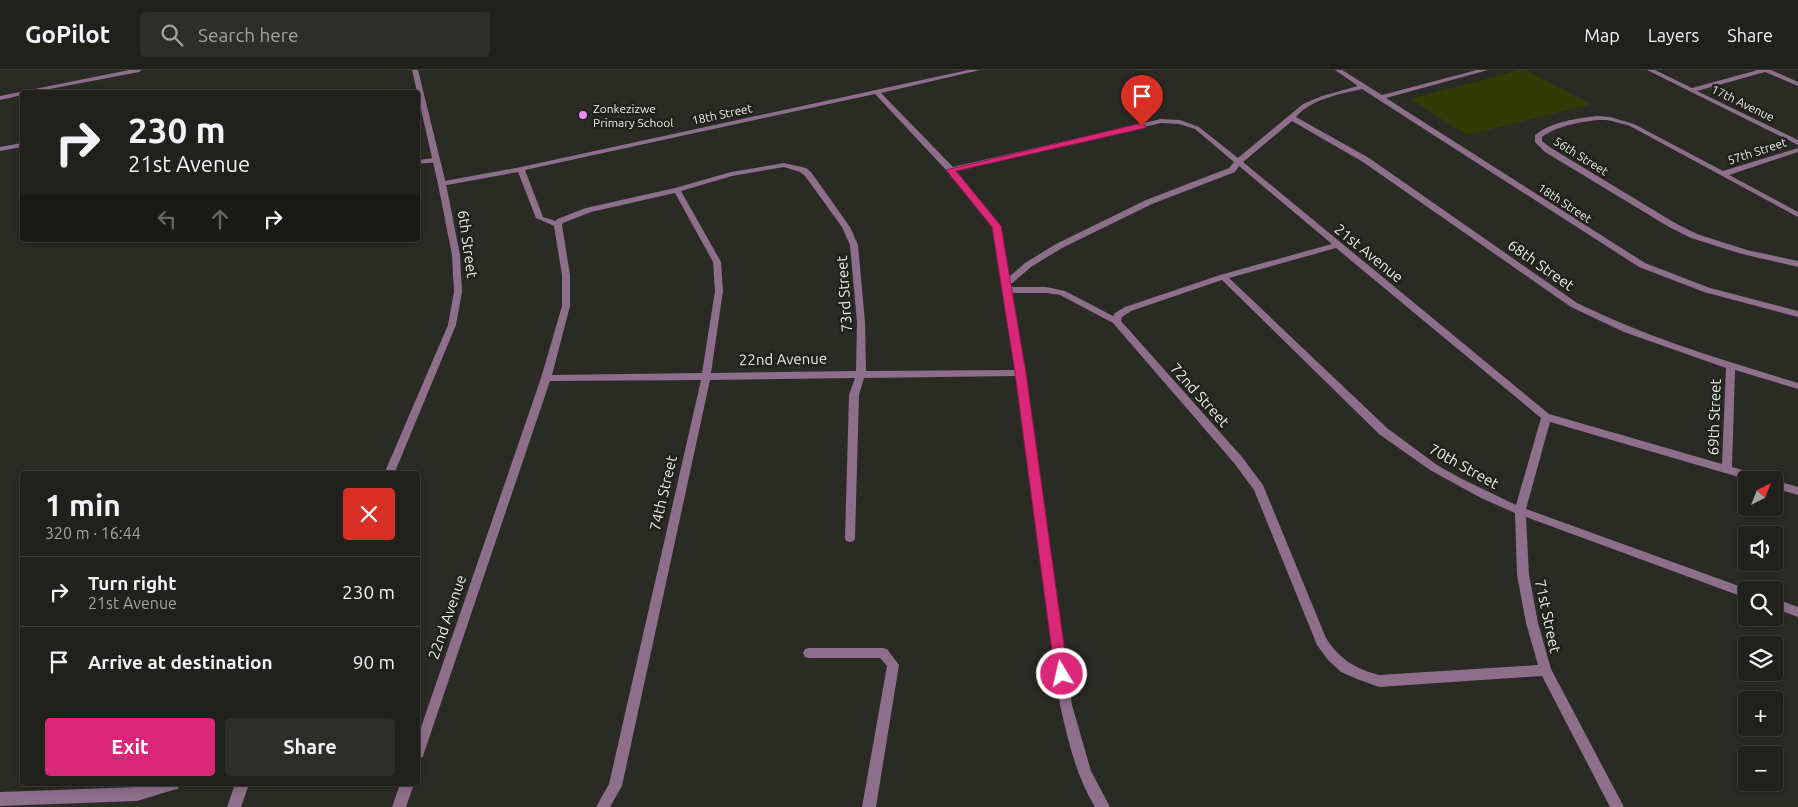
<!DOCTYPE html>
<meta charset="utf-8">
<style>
:root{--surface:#20201c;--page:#2d2d29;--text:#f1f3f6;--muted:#a2a3a3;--line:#3d3e3b;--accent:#db2777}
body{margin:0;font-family:Ubuntu,sans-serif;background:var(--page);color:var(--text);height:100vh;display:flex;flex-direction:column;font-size:19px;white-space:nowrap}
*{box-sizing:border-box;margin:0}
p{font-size:16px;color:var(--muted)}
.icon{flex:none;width:28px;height:28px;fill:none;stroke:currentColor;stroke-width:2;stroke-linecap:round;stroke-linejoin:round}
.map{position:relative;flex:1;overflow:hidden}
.drawer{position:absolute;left:20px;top:401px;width:400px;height:315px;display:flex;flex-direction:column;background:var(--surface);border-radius:5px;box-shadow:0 2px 8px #0003,0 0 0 1px var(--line)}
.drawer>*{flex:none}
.top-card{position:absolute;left:20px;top:20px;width:400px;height:152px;border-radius:5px;box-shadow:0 2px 8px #0003,0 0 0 1px var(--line);background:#20201c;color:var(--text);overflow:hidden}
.needle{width:32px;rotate:42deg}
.tools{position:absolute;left:1738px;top:401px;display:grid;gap:10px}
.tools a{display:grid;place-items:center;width:45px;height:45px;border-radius:5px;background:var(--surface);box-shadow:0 2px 8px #0003,0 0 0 1px var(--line);font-size:25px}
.pin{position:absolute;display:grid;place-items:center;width:42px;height:42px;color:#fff;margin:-51px -21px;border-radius:50% 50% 50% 0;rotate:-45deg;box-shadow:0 0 5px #0007}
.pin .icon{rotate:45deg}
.me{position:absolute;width:55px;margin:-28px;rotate:351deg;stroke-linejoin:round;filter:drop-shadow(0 0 4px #0008)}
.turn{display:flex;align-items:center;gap:18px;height:105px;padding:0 25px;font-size:22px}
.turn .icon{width:65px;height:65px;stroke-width:2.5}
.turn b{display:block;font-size:35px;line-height:42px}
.lanes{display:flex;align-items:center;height:48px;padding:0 25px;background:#0003;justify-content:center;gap:25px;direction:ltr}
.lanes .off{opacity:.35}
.round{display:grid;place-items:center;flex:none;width:52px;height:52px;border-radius:5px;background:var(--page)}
.head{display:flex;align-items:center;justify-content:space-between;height:85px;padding:0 25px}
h1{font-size:30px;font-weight:600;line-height:38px}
.primary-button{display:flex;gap:10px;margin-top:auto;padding:10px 25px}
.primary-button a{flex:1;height:58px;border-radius:5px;background:var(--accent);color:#fff;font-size:20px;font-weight:600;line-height:58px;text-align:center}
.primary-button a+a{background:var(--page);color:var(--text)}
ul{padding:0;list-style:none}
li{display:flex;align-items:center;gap:15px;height:70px;padding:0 25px;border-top:1px solid var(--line)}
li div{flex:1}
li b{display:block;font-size:19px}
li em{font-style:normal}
header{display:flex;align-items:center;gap:30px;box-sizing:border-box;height:70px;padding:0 25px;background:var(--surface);border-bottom:1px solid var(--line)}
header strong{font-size:24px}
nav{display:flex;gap:28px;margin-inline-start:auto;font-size:18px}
.search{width:350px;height:45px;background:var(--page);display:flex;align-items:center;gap:12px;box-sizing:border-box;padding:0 18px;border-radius:5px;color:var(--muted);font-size:19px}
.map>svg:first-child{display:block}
</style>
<header>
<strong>GoPilot</strong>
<div class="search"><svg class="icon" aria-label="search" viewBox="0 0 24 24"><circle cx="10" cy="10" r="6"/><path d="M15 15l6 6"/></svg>Search here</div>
<nav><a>Map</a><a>Layers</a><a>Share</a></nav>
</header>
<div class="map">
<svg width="1798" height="737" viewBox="0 0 1798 737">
<rect width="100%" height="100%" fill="#2a2b25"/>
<path fill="#323b05" d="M1520,0h6l65,34 -124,31 -57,-36z"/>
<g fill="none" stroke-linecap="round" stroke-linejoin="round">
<g fill="#8d6e8b" fill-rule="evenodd">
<path d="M129,0h13l-3,2 -105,20h-12v3l-22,5v-4z"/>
<path d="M968,0h12l-99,23 72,74 208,-48 19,1 19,7 39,31 65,-54 19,-8 36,-10 -23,-16h7l40,25 95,-25h11l-102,28 259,165 65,25 88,23v6l-94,-25 -65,-25 -277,-178c-22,5 -51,10 -66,28l73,41 208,145c71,35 146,57 221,80v6l-63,-19 -3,97 34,10 1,3h-18l-199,-58 -24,87 224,81h-4v8l-220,-81 3,58 9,48 13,46 73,138h-14l-68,-131 -163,11 -22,-8 -16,-7 -13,-12 -11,-15 -63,-155 -20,-27 -121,-140 -53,-28 -14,-2h-34l60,412 19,66 19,36h-15c-19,-31 -27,-67 -35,-102l-44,-329 -152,2 -5,17 -4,143 -1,3 -4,1 -4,-1 -1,-3 4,-143 6,-17 -145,2 -88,406 -12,21h-14l13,-23 92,-404 -151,1 -126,372 -1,4 -5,2v-23l123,-358 21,-72v-31l-8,-49 -18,-8 -18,-46 -76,14 -4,-2 1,-2 82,-15zM875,24l73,78 45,54 22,144 -149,1 -1,-49 -7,-77 -8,-18 -39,-55 -5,-4 -22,-5 -53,9 -56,16 -89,20 -29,11 -1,2 -13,-4 -18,-47zM1292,51l71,41 208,145 53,25 102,36 -4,96 -173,-50 -306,-252zM1161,53l18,1 16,5 39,33 -5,6 -83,32 -90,44 -31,19 -16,14 -8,-51 -45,-55zM1239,96l93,78 -112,31 -95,32 -10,6 -2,3 -48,-25 -19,-4h-35l-1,-2 21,-18 31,-19 90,-44 83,-32zM784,97l16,5 5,4 37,51 8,18 7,77 -1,49 -145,2 12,-82 -2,-29 -40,-71 51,-15zM675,123l38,69 2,29 -13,82 -150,2 18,-69v-31l-8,-50 1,-2 28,-11zM1336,178l205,170 -25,87 -54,-26 -25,-14 -50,-37 -158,-150zM1222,210l157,154 51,36 51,28 34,15 2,62 9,48 12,42 -159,10c-23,-6 -40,-16 -53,-37l-63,-153 -21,-28 -121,-136 1,-4 9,-6z"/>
<path d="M1647,0h8l37,18 66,-18h13l27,12v4l-33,-14 -68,19 101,49v5z"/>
<path d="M1597,46l13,1 24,7 89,47 75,-23v4l-69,23 69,37v5l-168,-91c-8,-2 -16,-5 -24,-6 -17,-1 -51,6 -64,17v4l9,7 124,75 22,11 50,16 51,11v6l-56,-13 -51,-16 -22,-11 -124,-75 -10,-10v-7c16,-13 43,-17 62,-19z"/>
<path d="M22,73v4l-22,4v-4z"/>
<path d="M435,88l4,2 -1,2 -20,2v-4z"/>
<path d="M1774,410l24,7v8l-24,-7z"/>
<path d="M1774,528l24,9v10l-24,-9z"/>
<path d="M809,578h74l4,1 12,16 -23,142h-14l25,-141 -7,-8h-71l-4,-1 -2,-4 2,-4z"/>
<path d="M235,714h14l-8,23h-14z"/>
<path d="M400,714h14l-8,23h-14z"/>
</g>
<g fill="#8d6e8b" fill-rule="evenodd">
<path d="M412,0h6l28,114 14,71 2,37 -6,33 -62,149h-10l64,-149 6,-33 -2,-37 -14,-71z"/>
<path d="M150,714h30l-2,5 -5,1 -36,11 -137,5v-14l137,-5z"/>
</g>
</g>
<path fill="#db2777" stroke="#8e194d" d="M1142,53l4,3 -1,2 -189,43 45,55 25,147 42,301 -2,5 -4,1 -5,-1 -2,-5 -40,-301 -23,-146 -46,-57z"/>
<circle fill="#f38af2" stroke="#20221b" stroke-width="2" cx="583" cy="45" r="5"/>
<g text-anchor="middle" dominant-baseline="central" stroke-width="5" stroke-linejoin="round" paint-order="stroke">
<g font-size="12" fill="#ebece7" stroke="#20221b">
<text transform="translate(1743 33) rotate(26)">17th Avenue</text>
<text transform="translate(722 44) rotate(-12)">18th Street</text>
<text transform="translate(1757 81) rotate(-18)">57th Street</text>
<text transform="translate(1581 86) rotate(32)">56th Street</text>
<text transform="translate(1565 133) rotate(33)">18th Street</text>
</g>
<g font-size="12" fill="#ebece7" stroke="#20221b" text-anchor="start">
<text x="593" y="38">Zonkezizwe<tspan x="593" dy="14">Primary School</tspan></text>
</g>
<g font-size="15" fill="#ebece7" stroke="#20221b">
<text transform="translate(468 174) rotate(82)">6th Street</text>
<text transform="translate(1369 183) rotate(39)">21st Avenue</text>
<text transform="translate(1541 195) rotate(35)">68th Street</text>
<text transform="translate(844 224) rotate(-94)">73rd Street</text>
<text transform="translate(783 289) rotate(-1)">22nd Avenue</text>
<text transform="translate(1200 325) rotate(48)">72nd Street</text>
<text transform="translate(1714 347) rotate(-88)">69th Street</text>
<text transform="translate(1464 396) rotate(29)">70th Street</text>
<text transform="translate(663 423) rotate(-77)">74th Street</text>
<text transform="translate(1548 546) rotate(78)">71st Street</text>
<text transform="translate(447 547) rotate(-71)">22nd Avenue</text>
</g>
</g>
</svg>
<div class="tools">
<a><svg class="needle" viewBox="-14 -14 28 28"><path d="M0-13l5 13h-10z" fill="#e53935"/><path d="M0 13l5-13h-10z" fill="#a2a3a3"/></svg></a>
<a><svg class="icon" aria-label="sound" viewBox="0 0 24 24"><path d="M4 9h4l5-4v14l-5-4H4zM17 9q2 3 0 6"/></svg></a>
<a><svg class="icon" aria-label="search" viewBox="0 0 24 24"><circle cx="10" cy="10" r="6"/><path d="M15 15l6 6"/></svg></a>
<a><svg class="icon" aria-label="layers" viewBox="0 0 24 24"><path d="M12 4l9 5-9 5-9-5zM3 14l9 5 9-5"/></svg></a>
<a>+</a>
<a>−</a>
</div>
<div class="pin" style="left:1142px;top:56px;background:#d93025"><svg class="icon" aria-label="arrive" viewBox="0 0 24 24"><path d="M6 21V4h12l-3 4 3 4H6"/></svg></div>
<svg class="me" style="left:1062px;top:604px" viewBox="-20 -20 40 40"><circle r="17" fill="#db2777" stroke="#fff" stroke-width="3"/><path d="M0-11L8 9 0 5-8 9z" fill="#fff"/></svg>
<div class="top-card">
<div class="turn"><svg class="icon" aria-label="right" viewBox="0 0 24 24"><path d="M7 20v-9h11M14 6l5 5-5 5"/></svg><div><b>230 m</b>21st Avenue</div></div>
<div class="lanes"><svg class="icon off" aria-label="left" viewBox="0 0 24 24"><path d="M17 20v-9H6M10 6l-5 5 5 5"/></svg><svg class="icon off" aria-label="ahead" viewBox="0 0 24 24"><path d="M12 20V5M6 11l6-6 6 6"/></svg><svg class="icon" aria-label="right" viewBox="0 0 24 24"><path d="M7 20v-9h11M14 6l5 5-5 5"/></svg></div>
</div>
<section class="drawer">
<div class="head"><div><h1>1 min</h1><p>320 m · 16:44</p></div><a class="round" style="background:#d93025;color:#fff"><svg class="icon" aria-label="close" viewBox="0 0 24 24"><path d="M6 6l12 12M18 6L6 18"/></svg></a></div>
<ul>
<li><svg class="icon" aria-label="right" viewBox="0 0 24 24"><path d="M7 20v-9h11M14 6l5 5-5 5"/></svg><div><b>Turn right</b><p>21st Avenue</p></div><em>230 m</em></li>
<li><svg class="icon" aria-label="arrive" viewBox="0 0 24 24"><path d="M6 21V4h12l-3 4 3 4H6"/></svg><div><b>Arrive at destination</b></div><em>90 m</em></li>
</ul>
<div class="primary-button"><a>Exit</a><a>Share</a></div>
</section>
</div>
